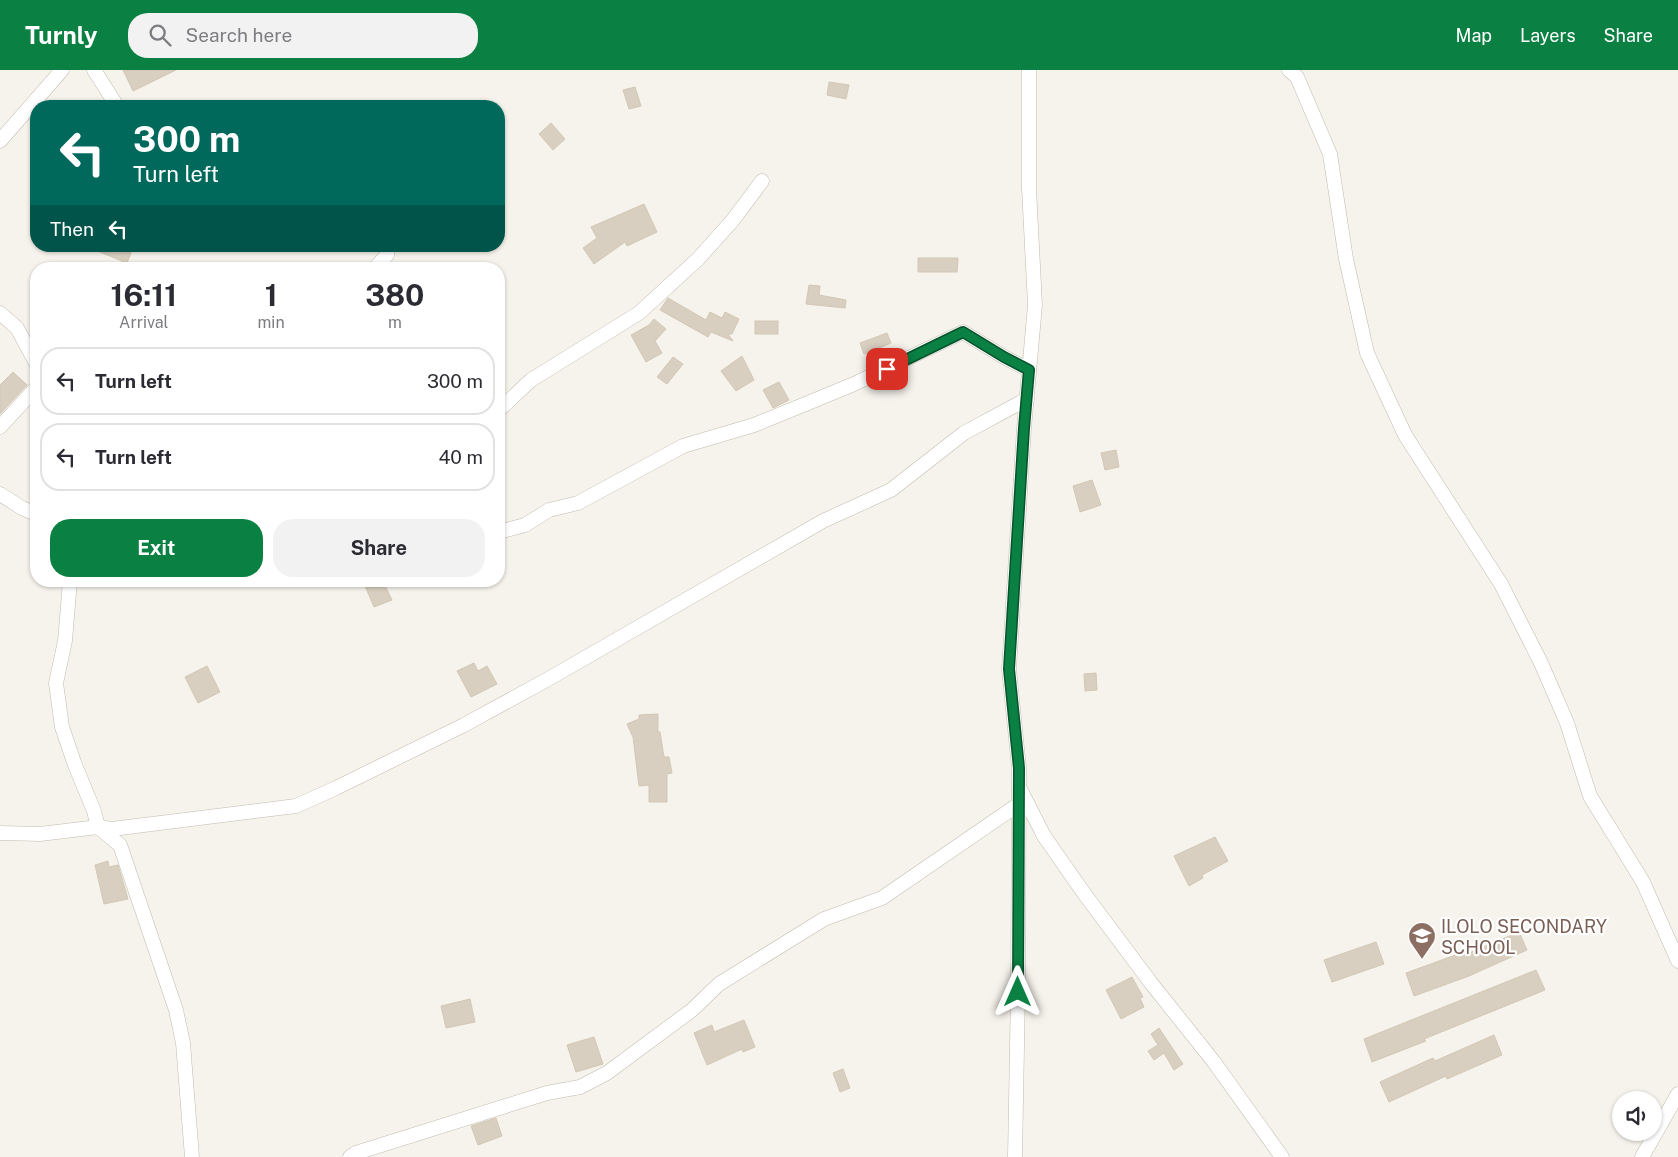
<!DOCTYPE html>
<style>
:root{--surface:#fff;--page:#f2f2f3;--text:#2b2b33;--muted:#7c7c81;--line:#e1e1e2;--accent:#0b8043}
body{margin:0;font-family:"Public Sans",sans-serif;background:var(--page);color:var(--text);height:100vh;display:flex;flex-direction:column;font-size:19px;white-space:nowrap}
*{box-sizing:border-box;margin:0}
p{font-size:16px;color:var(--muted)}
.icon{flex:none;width:28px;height:28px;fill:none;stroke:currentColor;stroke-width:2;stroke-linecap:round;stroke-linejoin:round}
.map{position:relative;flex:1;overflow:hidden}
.drawer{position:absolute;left:30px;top:192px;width:475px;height:325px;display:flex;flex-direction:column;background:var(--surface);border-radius:20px;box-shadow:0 1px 4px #0004}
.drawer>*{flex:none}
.top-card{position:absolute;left:30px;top:30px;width:475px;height:152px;border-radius:20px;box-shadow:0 1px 4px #0004;background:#00695c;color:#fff;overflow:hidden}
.controls{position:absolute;left:1612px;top:1021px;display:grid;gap:10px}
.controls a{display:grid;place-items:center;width:50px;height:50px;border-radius:50%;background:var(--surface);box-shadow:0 1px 4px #0004;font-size:25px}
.pin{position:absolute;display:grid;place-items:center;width:42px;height:42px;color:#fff;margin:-21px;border-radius:10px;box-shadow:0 2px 8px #0006}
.me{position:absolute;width:55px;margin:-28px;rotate:0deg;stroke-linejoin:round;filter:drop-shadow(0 0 4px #0008)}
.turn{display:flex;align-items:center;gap:18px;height:105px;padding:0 20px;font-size:22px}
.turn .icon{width:65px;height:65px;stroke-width:2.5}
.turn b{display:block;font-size:35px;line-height:42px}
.then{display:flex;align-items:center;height:48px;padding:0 20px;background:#0003;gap:10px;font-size:19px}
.eta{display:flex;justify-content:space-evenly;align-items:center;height:85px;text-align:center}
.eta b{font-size:30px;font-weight:700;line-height:35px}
.action{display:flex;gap:10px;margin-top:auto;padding:10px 20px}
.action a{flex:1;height:58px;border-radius:20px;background:var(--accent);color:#fff;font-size:20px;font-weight:700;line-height:58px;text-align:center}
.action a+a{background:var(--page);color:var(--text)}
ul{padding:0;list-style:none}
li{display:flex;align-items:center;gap:15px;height:68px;margin:0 10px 8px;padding:0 10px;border:2px solid var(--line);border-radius:20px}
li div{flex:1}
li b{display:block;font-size:19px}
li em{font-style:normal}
header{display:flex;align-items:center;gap:30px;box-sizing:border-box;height:70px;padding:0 25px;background:var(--accent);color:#fff}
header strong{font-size:24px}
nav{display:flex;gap:28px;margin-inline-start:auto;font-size:18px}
.search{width:350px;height:45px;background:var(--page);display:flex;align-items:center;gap:12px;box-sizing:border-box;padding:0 18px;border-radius:20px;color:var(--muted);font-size:19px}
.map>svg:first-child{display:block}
</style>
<header>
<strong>Turnly</strong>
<div class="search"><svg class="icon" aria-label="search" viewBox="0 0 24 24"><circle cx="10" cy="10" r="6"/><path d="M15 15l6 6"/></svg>Search here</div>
<nav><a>Map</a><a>Layers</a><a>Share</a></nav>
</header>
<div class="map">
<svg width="1678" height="1087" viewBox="0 0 1678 1087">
<rect width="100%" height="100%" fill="#f6f3ec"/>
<g fill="#d8cfc1" stroke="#d3c7b4">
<path d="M123,0h53l-43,21z"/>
<path d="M829,12l20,3 -3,14 -19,-4z"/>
<path d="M635,17l6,19 -12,3 -6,-19z"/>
<path d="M551,53l14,16 -12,11 -14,-16z"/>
<path d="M644,134l13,28 -30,14 -2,-4 -31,22 -11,-16 14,-10 -6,-11z"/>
<path d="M85,176h38l-1,4 9,3 -4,10z"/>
<path d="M918,188h40l-1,14h-39z"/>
<path d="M809,215l11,1 -1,9 27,5 -1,8 -39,-4z"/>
<path d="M668,228l38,22 4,-8 12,6 3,-6 14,7 -7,15h-4l5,7 -22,-9 -3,5 -48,-27z"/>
<path d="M654,249l12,10 -11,12 7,12 -16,9 -15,-27 18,-10z"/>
<rect x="755" y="251" width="23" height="13"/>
<path d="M887,263l4,10 -27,11 -4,-11z"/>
<path d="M742,286l12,24 -18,11 -15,-20z"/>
<path d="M673,287l10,7 -16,20 -10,-7z"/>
<path d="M13,302l14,13 -27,29v-29z"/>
<path d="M779,312l10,18 -16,8 -10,-18z"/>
<path d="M1116,380l3,17 -14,3 -4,-17z"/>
<path d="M1092,410l9,25 -21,7 -7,-26z"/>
<path d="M375,511h8l9,19 -18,7 -9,-21z"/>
<path d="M474,593l4,8 9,-5 10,18 -26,13 -14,-26z"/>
<path d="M207,596l13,26 -22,11 -13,-26z"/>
<path d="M1096,603l1,17 -12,1 -1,-17z"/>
<path d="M658,644v18h2l4,25h5l3,16 -5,1v28h-18v-17l-10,1 -6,-49 -6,-13 12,-5v-4z"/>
<path d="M1215,767l13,24 -26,14 1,3 -14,8 -15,-30z"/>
<path d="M108,791l1,6 9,-2 10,34 -24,5 -9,-39z"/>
<path d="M1519,862l8,18 -58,26 -55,20 -8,-23 55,-20 1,3z"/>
<path d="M1376,872l8,22 -52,18 -8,-22z"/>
<path d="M1536,900l9,20 -121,49 2,2 -54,21 -8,-23z"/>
<path d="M1132,907l11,20 -3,1 4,9 -23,12 -15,-29z"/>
<path d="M470,929l5,23 -29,6 -5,-22z"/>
<path d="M744,950l11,27 -12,5 -1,-3 -35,16 -13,-32 18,-8 2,7z"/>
<path d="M1159,958l24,36 -9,6 -10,-17 -10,7 -6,-9 10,-6 -7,-11z"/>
<path d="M1494,965l8,20 -55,24 -1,-3 -57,26 -9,-20 53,-24 2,3z"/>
<path d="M594,967l9,27 -27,8 -9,-27z"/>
<path d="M843,999l7,19 -10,4 -7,-19z"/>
<path d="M496,1048l6,18 -24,9 -7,-19z"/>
</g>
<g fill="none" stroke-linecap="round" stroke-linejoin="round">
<defs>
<g id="minor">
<path d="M94,0l23,36"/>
<path d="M1289,0l8,7 33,77 16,105 21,94 38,82 96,149 40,79 26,60 23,73 53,86 35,79"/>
<path d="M0,71l62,-71"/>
<path d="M374,199l13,-14 1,-9"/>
<path d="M0,243l17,15 19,35"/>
<path d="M499,340l32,-30 108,-67 59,-54 35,-39 29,-39"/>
<path d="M0,357l36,-39"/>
<path d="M0,424l22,14 14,6"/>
<path d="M499,462l26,-7 24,-15 29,-7 105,-57 71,-21 54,-22 46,-19 109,-52 41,25 25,13"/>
<path d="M70,511l-5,60 -9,42 6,44 13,38 19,46 4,16 22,18 56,165 7,33 9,114"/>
<path d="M1020,719l24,47 39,56 68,91 63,79 68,95"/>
<path d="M0,763l40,1 58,-7 14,2 184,-23 40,-18 128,-63 86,-47 273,-157 68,-31 73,-57 63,-34"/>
<path d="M350,1087l6,-4 191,-60 33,-6 27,-14 85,-63 27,-26 105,-65 58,-21 137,-94"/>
<path d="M1015,1087l3,-165 1,-224 -10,-99 15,-241 11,-123 -6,-117v-118"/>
<path d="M1642,1087l36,-63"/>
</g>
</defs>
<use href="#minor" stroke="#c2bbae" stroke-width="15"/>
<use href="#minor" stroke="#fff" stroke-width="14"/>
</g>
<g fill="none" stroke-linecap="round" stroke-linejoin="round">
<defs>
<path id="route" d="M887,299l76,-37 41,25 25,13 -5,58 -15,241 10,99 -1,224"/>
</defs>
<use href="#route" stroke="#07532c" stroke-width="12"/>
<use href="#route" stroke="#0b8043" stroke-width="9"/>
</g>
<defs>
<symbol id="school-pin" viewBox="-11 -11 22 30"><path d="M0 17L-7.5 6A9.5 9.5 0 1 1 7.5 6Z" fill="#8d6e63" stroke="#fff"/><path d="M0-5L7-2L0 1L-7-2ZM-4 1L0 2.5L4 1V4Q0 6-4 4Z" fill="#fff"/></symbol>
</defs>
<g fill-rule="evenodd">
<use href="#school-pin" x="1406" y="850" width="32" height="43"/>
</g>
<g text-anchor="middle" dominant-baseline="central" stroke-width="4.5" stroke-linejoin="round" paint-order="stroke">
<g font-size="18" fill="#785e54" stroke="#fff" text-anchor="start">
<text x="1441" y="856">ILOLO SECONDARY<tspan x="1441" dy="21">SCHOOL</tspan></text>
</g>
</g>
</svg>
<div class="controls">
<a><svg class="icon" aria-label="sound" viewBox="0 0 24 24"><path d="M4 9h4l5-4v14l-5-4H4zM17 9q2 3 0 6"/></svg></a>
</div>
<div class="pin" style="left:887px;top:299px;background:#d93025"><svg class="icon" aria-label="arrive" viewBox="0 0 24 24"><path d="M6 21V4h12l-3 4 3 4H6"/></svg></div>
<svg class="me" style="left:1018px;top:922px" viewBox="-20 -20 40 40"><path d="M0-17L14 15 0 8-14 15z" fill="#0b8043" stroke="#fff" stroke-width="4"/></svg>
<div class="top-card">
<div class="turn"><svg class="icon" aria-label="left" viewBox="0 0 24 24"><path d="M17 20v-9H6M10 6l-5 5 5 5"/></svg><div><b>300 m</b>Turn left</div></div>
<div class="then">Then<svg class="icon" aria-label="left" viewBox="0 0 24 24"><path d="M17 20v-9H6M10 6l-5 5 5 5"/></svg></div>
</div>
<section class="drawer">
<div class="eta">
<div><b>16:11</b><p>Arrival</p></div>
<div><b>1</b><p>min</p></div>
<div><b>380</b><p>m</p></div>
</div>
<ul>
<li><svg class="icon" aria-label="left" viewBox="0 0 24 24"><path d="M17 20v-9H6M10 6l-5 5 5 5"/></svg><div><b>Turn left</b></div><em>300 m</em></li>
<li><svg class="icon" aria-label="left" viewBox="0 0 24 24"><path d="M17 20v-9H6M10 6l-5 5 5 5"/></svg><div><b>Turn left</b></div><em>40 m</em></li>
</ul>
<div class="action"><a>Exit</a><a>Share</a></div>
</section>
</div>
